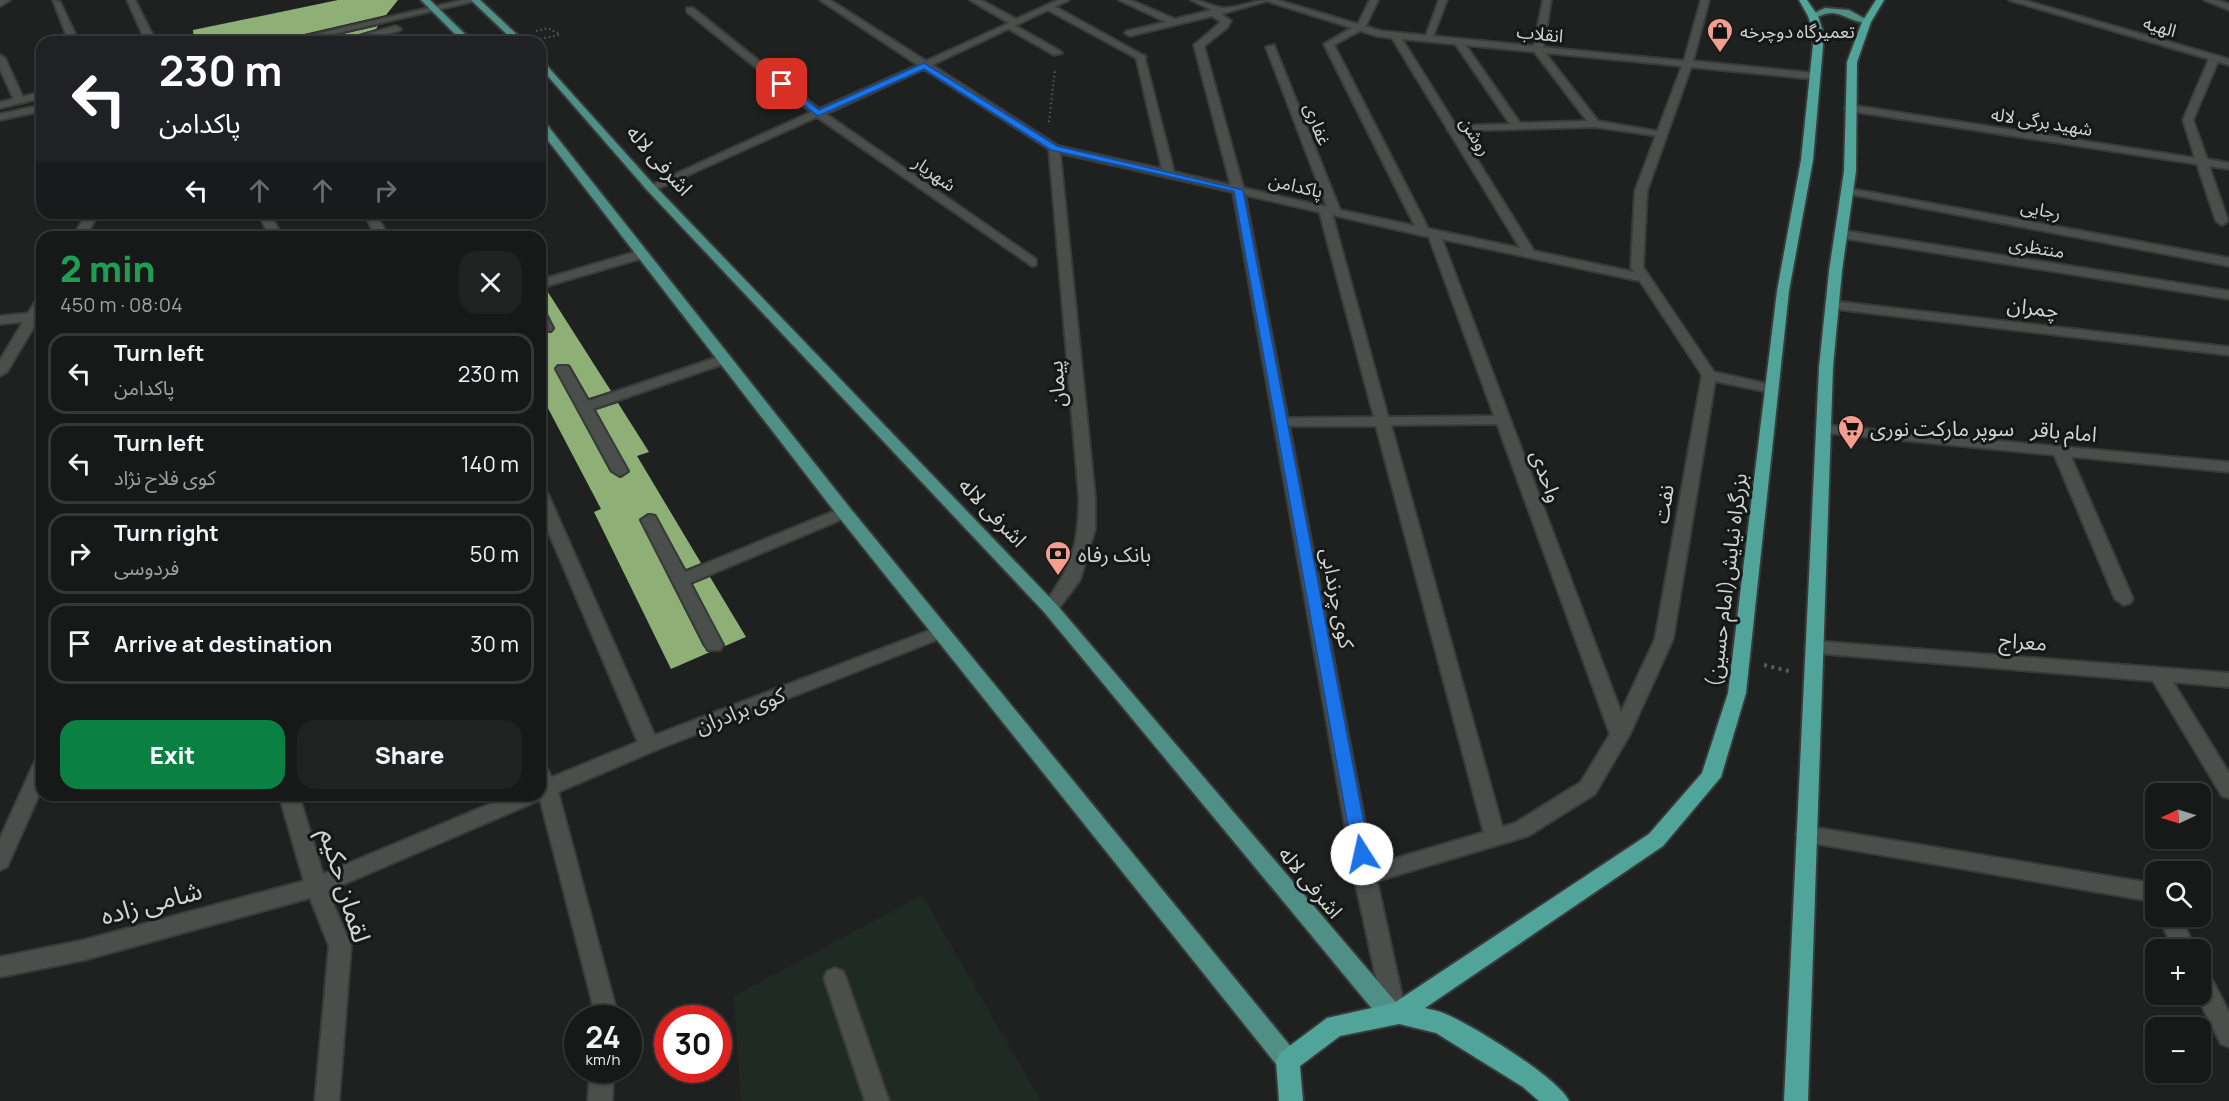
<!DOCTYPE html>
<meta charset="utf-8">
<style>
:root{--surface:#161917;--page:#1f2220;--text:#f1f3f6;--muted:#9ea0a1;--line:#353836;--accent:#0b8043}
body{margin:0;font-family:Manrope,"Noto Sans Arabic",sans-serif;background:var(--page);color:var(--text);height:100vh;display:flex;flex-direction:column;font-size:22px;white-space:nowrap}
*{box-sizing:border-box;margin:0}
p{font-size:20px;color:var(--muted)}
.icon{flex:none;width:33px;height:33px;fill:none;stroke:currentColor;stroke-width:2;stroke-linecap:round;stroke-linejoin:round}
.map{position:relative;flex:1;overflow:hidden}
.sheet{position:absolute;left:36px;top:231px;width:510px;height:570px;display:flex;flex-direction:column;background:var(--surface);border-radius:18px;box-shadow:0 2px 4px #0004,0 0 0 2px var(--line)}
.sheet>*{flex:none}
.top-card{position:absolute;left:36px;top:36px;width:510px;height:183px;border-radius:18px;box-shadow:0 2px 4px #0004,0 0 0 2px var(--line);background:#202124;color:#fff;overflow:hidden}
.needle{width:39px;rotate:266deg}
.fabs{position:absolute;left:2145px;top:783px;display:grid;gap:12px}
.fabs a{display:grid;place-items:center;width:66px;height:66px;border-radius:12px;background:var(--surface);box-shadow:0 2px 4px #0004,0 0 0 2px var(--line);font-size:30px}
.speed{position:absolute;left:564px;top:1005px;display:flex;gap:12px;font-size:30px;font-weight:700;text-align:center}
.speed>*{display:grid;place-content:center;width:78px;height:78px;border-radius:50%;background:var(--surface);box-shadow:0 2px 4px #0004,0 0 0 2px var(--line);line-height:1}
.speed small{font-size:15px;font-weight:400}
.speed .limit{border:9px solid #d22;background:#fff;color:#111}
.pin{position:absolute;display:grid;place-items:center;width:51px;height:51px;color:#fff;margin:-26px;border-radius:12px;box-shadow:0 3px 9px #0006}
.me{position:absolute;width:66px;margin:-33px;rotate:350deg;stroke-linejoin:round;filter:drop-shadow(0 0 4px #0008)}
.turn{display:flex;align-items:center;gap:21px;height:126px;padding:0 24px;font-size:27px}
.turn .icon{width:78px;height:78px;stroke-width:2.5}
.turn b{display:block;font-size:42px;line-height:51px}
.lanes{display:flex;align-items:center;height:57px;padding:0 24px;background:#0003;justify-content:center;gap:30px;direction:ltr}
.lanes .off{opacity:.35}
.round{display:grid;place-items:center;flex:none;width:63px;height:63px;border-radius:18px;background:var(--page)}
.headline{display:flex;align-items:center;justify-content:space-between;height:102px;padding:0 24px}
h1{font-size:36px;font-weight:800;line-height:45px;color:#1e9e55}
.button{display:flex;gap:12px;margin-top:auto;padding:12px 24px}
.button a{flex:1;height:69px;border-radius:18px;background:var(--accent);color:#fff;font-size:24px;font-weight:800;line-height:69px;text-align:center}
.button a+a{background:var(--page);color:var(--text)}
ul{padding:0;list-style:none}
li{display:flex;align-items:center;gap:18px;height:81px;margin:0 12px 9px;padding:0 12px;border:3px solid var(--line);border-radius:18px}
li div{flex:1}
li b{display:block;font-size:22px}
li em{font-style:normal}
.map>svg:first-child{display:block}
</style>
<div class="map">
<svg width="2229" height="1101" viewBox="0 0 2229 1101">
<rect width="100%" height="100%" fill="#1e211f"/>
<path fill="#202a24" d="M922,895l119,206h-300l-7,-105z"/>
<g fill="#8eb077">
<path d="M338,0h60l-12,15 -86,20 -34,7h-72l-1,-12z"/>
<path d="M378,26l-2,3 -42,13h-25z"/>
<path d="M546,289l65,102 -22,7 -19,-33 -12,-1 -4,4 56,104 11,6 9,-6 -34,-62 22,-7 31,49 -12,4 64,107 -15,6 -31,-55 -7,-1 -9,6 64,127 7,6 -39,17 -77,-157 7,-3 -61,-116v-62l11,2 4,-4 -8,-17 -7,-2v-20z"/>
<path d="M710,577l36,60 -21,9 -32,-62z"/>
</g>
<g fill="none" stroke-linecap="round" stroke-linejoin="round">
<defs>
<g id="service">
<path d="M53,0l7,2 19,40h-10z"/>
<path d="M1119,0h11l45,19 37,-9 -21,-10c12,0 21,7 32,8 15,0 31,-8 47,-8l-49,14 10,7 -4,7 -23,18 40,144 -2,2 -10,-2 -38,-145 27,-23 -9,-6 -82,20 -5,-3 2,-2 39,-9z"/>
<path d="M1370,0h8l-13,28 -31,17 96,187 -6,4 -6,-4 -94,-188 34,-20z"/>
<path d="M1439,0h8l-15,39 -8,2z"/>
<path d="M1543,0h8l-8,50 55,71 63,11 4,1v4l-70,-10 -147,4 -1,-2 5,-3 58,-2 -56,-82 5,-3 3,1 58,83 67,-2 -54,-71z"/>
<path d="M2204,0h13l12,4v6z"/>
<path d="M1046,5h6l94,52 -8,2 -92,-50z"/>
<path d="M1010,23l50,28 2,2 -8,2 -47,-27 -2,-2z"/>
<path d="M1847,188l382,70v8l-386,-73v-4z"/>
<path d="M1325,206l6,4 57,207 115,-1 7,4 -7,4 -112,1 114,412 -3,6 -7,3 -7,-3 -3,-6 -109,-411h-94l-7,-4 7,-4 92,-1 -55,-207z"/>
<path d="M258,213h12l12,24h-12z"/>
<path d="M1840,230l389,61v8l-393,-62 -2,-3z"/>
<path d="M642,250l4,1v6l-106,31v-8z"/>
<path d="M1832,301l397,46v8l-402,-47v-6z"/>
<path d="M540,312l5,1 8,15 -2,3 -11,-2z"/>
<path d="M724,355l7,4 -2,3 -136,47 35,62 -8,5 -8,-5 -56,-102 2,-3h10l20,35z"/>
<path d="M2061,447l8,5 64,147 -3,4 -6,2 -9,-6 -62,-147z"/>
<path d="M540,489l8,5 111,251 -3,5 -7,2 -7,-2 -3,-5 -99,-233z"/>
<path d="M844,507l6,1 2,4 -2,4 -160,67 33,62 -3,5h-12l-3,-5 -64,-125 8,-5 6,1 30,56z"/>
<path d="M1806,826l350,58v18l-350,-60 -7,-2 -3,-6 3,-6z"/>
<path d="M2158,916h22l16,34h-22z"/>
<path d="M2200,969l8,3 21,40v35l-8,-3 -25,-50h4z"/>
</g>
<g id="minor">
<path d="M127,0h8l21,42h-10z"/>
<path d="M820,0h10l96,61 83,-38 -39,-23h11l35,19 42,-19h11l-137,65 126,81 104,23 -26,-112 8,-2 30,117 153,35 -61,-160 8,-2 66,165 180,38 -128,-210 -15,-2 -113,-36h13l104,31 303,30 17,-61h8l-16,61 120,12 5,3 -5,3 -122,-12 -44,124 -4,76 71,105 63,14 2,3 -7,4 -57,-12 -42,258 -43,95 -35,60 -67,42 -151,45 29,133 -3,8 -8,3 -8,-3 -3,-8 -30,-138 -121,-684 -173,-39 35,344v32l-15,51 -24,32h-12l-3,-4 3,-4c28,-36 35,-61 35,-107l-30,-348 -125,-80 -98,45 210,145v6l-4,1 -215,-149 -162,73 -10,-2 166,-76 -124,-100v-4h6l126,101 99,-44zM1402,39l280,27 -47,125 -4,76 3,5 -100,-21zM1245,195l184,42 181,497 -29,48 -66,41 -142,42zM1442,239l198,42 62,94 -47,264 -34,73z"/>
<path d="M0,55l5,3 19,42 -1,2 -9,-2 -14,-31z"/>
<path d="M2214,56l5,3 -26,61 14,39 22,4v6l-20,-3 19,55 -6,4 -6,-4 -19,-57 -347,-53 -5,-3 5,-3 345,53 -12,-38 26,-61z"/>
<path d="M87,213h12l-14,24h-12z"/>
<path d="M363,213h12l13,22 -1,2h-10z"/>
<path d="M42,298v15l-35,59 -7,4v-16l35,-58z"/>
<path d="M1823,425l406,37v10l-411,-40 -2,-3 2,-3z"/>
<path d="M1814,641l415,32v14l-56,-5 56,91v25l-7,-2 -69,-115 -339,-28 -6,-1 -3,-5 3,-5z"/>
<path d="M42,758v30l-35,79 -7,3v-32l35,-77z"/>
<path d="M540,767l7,2 10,19 59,221v9h-23l1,-9 -55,-214z"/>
<path d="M835,968l8,3 3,7 43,123h-24l-41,-123 3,-7z"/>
<path d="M590,1070h24l-2,31h-24z"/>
</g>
<g id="tertiary">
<path d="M42,312v8l-42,4v-8z"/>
<path d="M941,626l6,2 3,4 -3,4 -291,114 -328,141 23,55 -12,155h-24l14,-155 -19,-48 -226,62 -84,17v-20l84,-17 220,-59 -25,-86h20l24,79 188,-79h29v-13l102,-42z"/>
</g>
<g id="secondary">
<path d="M0,0h10l-10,6z"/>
<path d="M463,0h16l-180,42h-18z"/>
<path d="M2009,0h14l206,59v6z"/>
<path d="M396,26l5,3 -2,2 -46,11h-17z"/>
<path d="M42,92v6l-42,10v-6z"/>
<path d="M42,105v6l-42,9v-6z"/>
</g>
<g id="primary">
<path d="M421,0h9l43,42h-10z"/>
<path d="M471,0h9l45,42h-10z"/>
<path d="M1825,8l24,2 20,11c-9,6 -25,-8 -37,-8 -7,0 -12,3 -19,6l-5,-3z"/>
<path d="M540,58l115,128 401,418 343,402 3,8 -3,8 -8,3 -8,-3 -339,-410 -397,-422 -107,-123z"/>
<path d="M540,120l4,1 306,387 446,545 4,8 -4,8 -8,3 -8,-3 -442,-553 -298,-386z"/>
</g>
<g id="trunk">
<path d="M1799,0h8l11,16 6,19 -11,125 -24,131 -43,402 -25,84 -58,69 -238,162c8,2 15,3 23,7 25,11 111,63 121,86h-30l-16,-14 -87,-54 -37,-9 -59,12 -40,30 3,35h-24l-3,-40 4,-8 47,-35 67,-15 255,-169 53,-61 26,-80 49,-402 24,-131 13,-125 -6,-19z"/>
<path d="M1876,0h8l-13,22 -14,40 -1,109 -14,100 -9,96 -25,734h-24l35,-734 10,-96 15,-100 3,-109 15,-40z"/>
</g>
</defs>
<use href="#service" stroke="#383b39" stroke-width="4"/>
<use href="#minor" stroke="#383b39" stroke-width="4"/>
<use href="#tertiary" stroke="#383b39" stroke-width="4"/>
<use href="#secondary" stroke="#383b39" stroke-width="4"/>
<use href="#primary" stroke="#383b39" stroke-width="4"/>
<use href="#trunk" stroke="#383b39" stroke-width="4"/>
<g stroke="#585b59" stroke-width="2" stroke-dasharray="1.5 3" stroke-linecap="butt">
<path d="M536,31l12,-3 11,6"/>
<path d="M540,39l19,-4"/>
<path d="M1049,122l6,-53"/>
</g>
<path stroke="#585b59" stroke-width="4" stroke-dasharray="3 4.5" stroke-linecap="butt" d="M1764,665l25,6"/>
<use href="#service" fill="#4b4f4c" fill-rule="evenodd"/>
<use href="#minor" fill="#4b4f4c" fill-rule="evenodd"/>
<use href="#tertiary" fill="#4b4f4c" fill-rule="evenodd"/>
<use href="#secondary" fill="#4b4f4c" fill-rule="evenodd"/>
<use href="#primary" fill="#4f8f86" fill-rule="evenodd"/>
<use href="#trunk" fill="#50a49a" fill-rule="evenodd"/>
</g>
<path fill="#1a73e8" stroke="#114b97" stroke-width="1.5" d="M924,63l133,83 186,44 127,664 -2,5 -6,2 -7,-2 -2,-5 -119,-663 -183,-41 -127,-81 -106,47 -41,-32 7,-2 35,28z"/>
<defs>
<symbol id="shop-pin" viewBox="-11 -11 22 30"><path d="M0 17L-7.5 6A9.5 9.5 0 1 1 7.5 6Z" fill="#f59d8e" stroke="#141816"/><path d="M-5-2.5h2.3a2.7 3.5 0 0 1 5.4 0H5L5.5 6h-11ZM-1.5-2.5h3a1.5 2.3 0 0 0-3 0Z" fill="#111"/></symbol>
<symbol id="supermarket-pin" viewBox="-11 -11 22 30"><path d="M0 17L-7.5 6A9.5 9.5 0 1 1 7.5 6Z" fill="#f59d8e" stroke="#141816"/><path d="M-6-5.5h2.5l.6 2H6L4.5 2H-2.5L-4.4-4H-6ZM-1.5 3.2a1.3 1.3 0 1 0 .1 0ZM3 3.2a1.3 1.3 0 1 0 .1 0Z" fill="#111"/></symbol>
<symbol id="bank-pin" viewBox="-11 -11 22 30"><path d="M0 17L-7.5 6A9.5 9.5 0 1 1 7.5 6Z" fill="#f59d8e" stroke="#141816"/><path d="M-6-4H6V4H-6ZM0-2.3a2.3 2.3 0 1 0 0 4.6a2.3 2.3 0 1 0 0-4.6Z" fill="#111"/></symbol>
</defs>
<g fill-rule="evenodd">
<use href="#shop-pin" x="1705" y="16" width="30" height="40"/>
<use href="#supermarket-pin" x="1836" y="413" width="30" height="40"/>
<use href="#bank-pin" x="1043" y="539" width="30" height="40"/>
</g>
<g text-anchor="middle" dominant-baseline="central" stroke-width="6" stroke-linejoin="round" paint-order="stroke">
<g font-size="18" fill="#d2d4d3" stroke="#141816">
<text transform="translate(2160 26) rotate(16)">الهیه</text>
<text transform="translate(1540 33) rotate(6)">انقلاب</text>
<text transform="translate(2042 121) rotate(9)">شهید برگی لاله</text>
<text transform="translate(1318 124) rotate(69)">غفاری</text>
<text transform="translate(1476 136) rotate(58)">روشن</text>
<text transform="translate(935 173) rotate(35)">شهریار</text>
<text transform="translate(1296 185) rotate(13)">پاکدامن</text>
<text transform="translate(2041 209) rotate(11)">رجایی</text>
<text transform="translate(2037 247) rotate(9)">منتظری</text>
</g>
<g font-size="18" fill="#d2d4d3" stroke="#141816" text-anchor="start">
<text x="1740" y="31">تعمیرگاه دوچرخه</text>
</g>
<g font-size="21" fill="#d2d4d3" stroke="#141816">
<text transform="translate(660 160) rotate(48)">اشرفی لاله</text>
<text transform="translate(2033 307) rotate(7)">چمران</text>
<text transform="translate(1056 384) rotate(-95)">پیمان</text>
<text transform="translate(2064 431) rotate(5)">امام باقر</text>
<text transform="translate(1547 476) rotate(70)">واحدی</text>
<text transform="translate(1663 504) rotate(-81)">نفت</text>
<text transform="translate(993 512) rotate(46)">اشرفی لاله</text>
<text transform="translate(1726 580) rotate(-83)">بزرگراه نیایش(امام حسین)</text>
<text transform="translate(1338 598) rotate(79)">کوی چرندابی</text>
<text transform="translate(2023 641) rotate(4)">معراج</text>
<text transform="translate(740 710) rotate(-21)">کوی برادران</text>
<text transform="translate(1311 882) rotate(50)">اشرفی لاله</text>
</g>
<g font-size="21" fill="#d2d4d3" stroke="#141816" text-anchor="start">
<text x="1870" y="428">سوپر مارکت نوری</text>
<text x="1078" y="554">بانک رفاه</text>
</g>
<g font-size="26" fill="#d2d4d3" stroke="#141816">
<text transform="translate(346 885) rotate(73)">لقمان حکیم</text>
<text transform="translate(151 902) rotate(-15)">شامی زاده</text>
</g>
</g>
</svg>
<div class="fabs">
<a><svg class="needle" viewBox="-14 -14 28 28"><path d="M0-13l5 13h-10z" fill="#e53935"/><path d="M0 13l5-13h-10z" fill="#9ea0a1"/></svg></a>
<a><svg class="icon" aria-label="search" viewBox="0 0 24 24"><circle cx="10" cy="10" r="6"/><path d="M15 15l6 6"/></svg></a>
<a>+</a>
<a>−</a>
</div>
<div class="speed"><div>24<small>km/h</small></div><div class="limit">30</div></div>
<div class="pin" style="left:782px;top:84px;background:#d93025"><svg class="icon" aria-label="arrive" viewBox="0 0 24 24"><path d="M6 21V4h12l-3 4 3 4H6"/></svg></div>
<svg class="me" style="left:1362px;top:854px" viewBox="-20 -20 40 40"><circle r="19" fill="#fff"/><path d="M0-13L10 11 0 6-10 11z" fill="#1a73e8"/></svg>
<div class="top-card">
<div class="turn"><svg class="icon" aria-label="left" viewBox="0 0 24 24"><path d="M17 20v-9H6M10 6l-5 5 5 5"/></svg><div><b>230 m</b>پاکدامن</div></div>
<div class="lanes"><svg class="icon" aria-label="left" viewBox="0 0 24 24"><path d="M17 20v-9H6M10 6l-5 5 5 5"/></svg><svg class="icon off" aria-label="ahead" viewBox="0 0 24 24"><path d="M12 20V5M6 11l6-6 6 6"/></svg><svg class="icon off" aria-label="ahead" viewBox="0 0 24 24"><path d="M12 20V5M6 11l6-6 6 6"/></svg><svg class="icon off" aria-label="right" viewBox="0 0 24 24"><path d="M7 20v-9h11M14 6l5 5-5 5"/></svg></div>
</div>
<section class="sheet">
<div class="headline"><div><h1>2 min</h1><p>450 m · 08:04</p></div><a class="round"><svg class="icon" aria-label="close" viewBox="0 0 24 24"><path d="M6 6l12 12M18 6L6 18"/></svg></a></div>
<ul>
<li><svg class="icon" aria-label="left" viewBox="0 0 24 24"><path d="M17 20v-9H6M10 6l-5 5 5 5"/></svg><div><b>Turn left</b><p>پاکدامن</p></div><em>230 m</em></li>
<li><svg class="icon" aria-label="left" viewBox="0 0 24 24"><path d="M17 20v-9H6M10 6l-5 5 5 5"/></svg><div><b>Turn left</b><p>کوی فلاح نژاد</p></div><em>140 m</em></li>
<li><svg class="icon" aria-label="right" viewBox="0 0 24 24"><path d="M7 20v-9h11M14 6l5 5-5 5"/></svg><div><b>Turn right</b><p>فردوسی</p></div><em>50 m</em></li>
<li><svg class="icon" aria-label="arrive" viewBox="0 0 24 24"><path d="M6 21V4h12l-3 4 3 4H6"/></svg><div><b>Arrive at destination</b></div><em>30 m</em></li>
</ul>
<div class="button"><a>Exit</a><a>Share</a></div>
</section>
</div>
